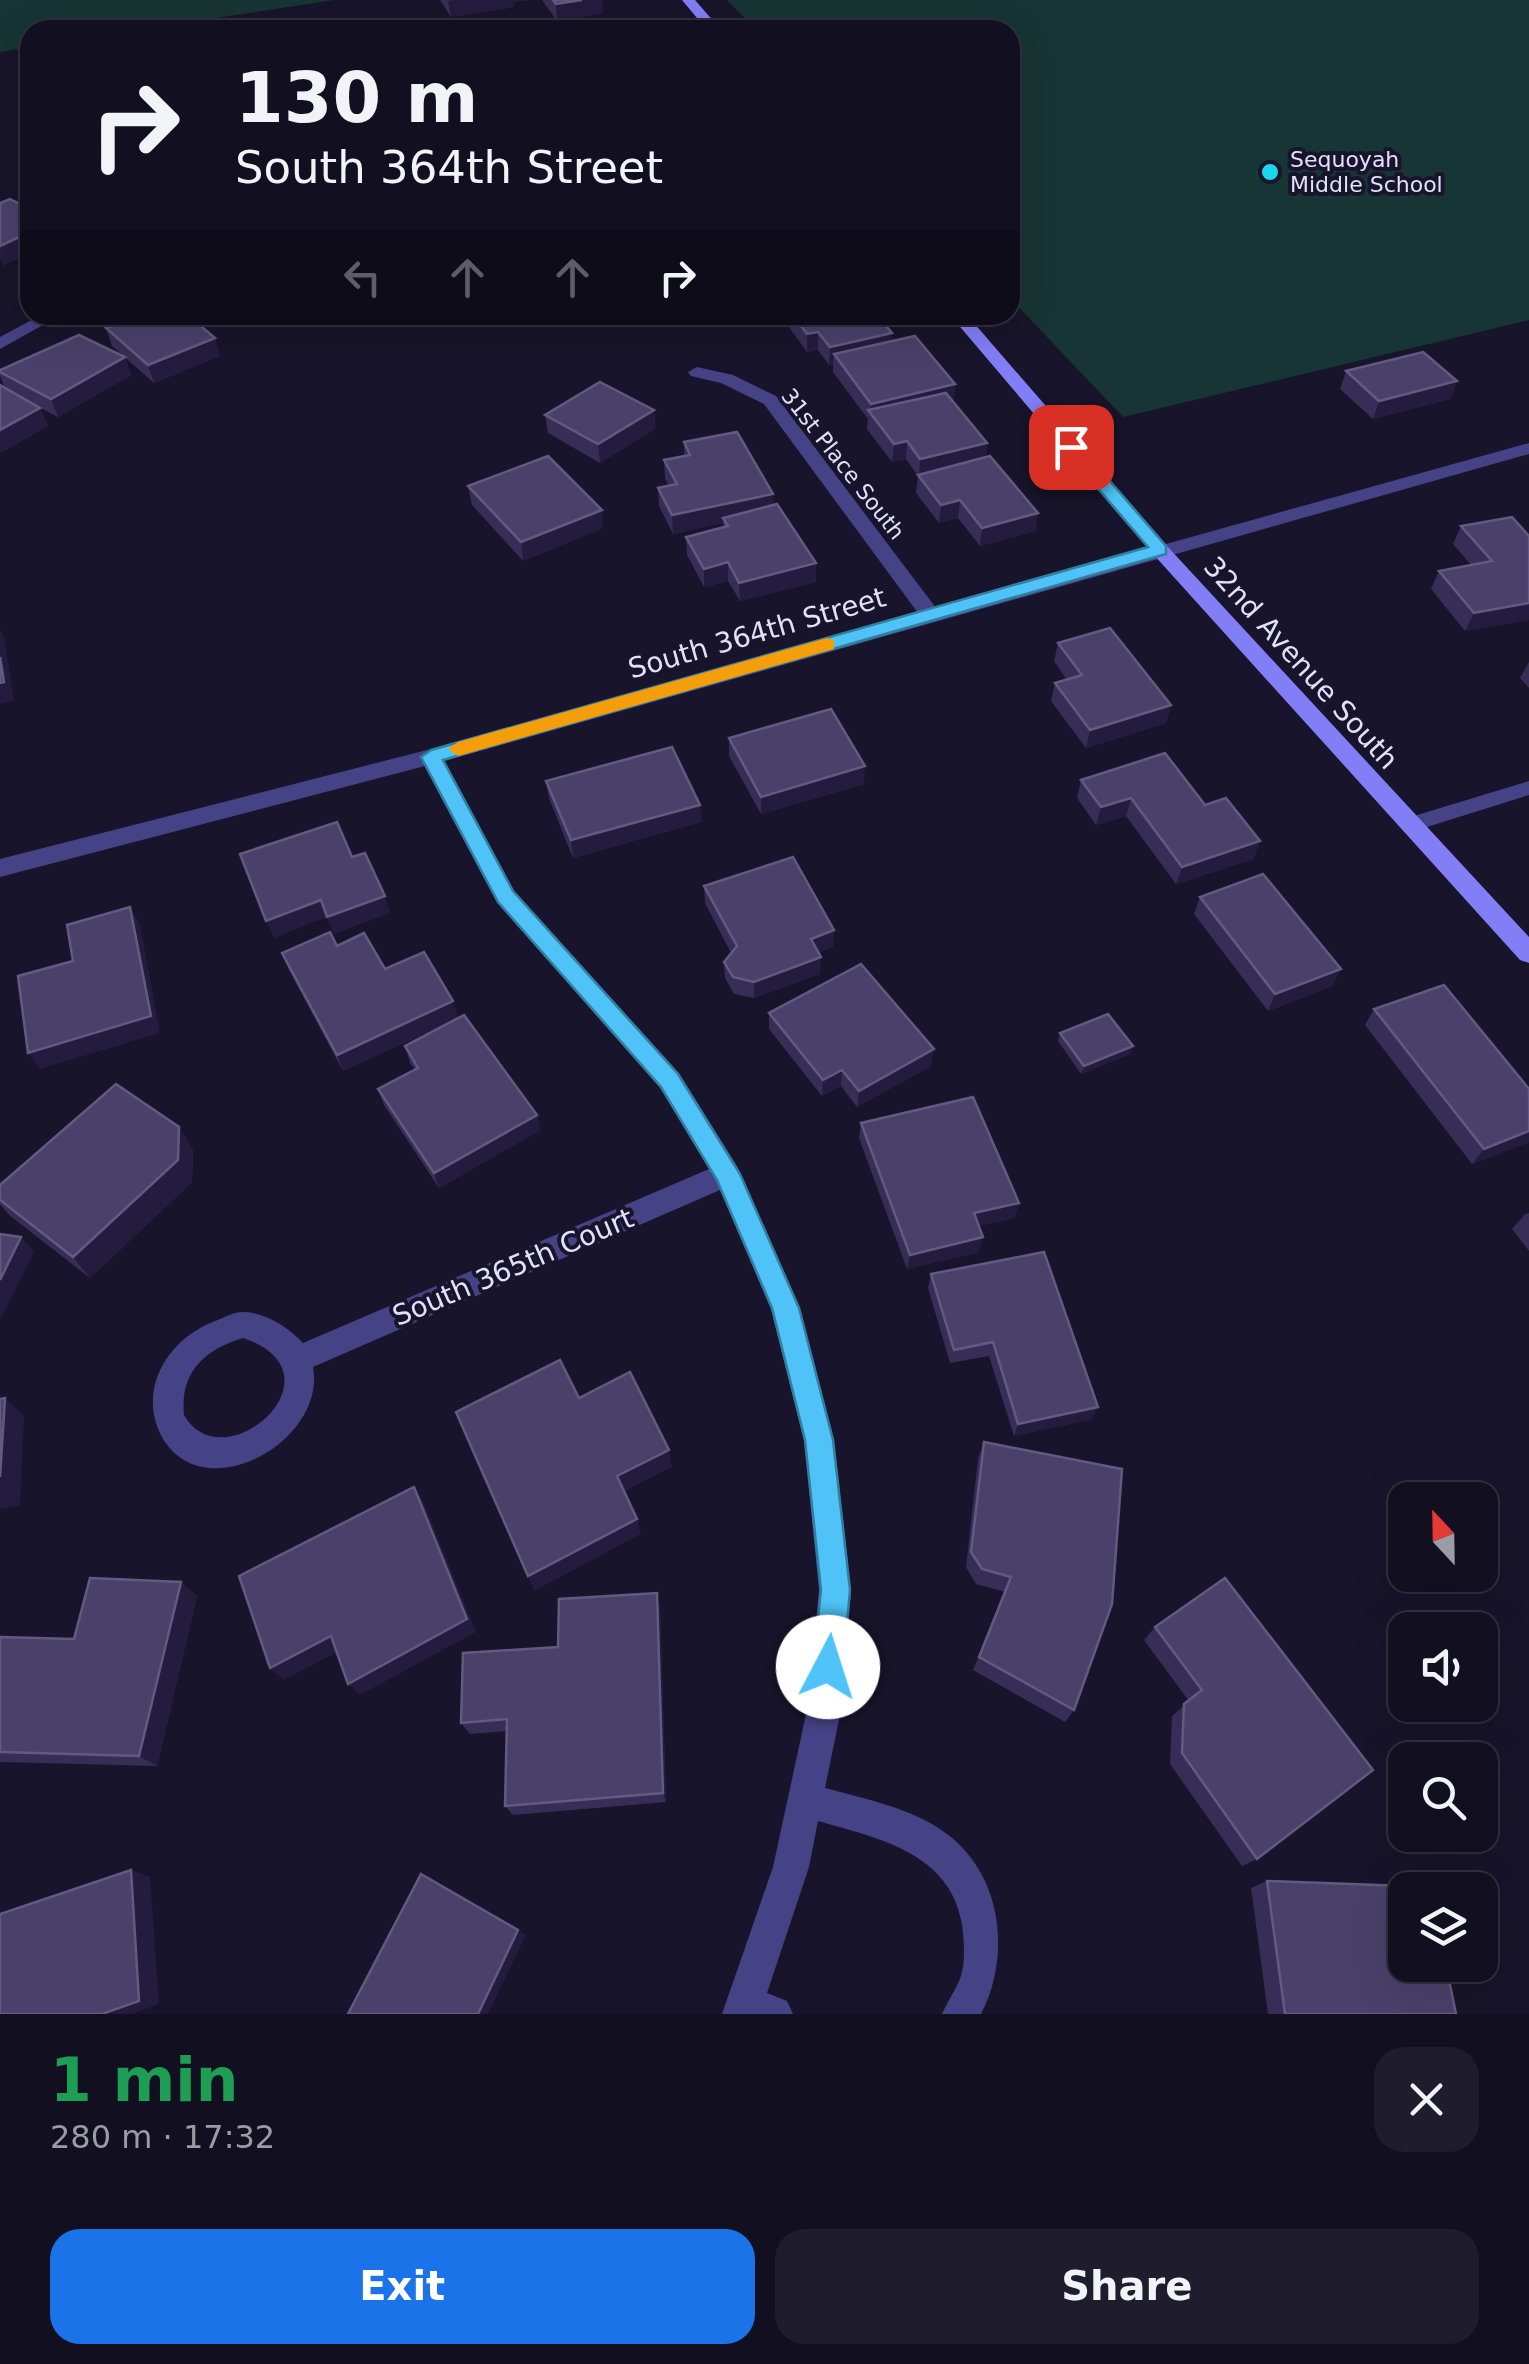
<!DOCTYPE html>
<meta charset="utf-8">
<style>
:root{--surface:#120f20;--page:#1f1d2d;--text:#f1f3f6;--muted:#9c9ca5;--line:#312f3e;--accent:#1a73e8}
body{margin:0;font-family:"DejaVu Sans",sans-serif;background:var(--page);color:var(--text);height:100vh;display:flex;flex-direction:column;font-size:38px;white-space:nowrap}
*{box-sizing:border-box;margin:0}
p{font-size:32px;color:var(--muted)}
.icon{flex:none;width:55px;height:55px;fill:none;stroke:currentColor;stroke-width:2;stroke-linecap:round;stroke-linejoin:round}
.map{position:relative;height:2014px;overflow:hidden}
.side{display:flex;flex-direction:column;background:var(--surface);flex:1}
.side>*{flex:none}
.top-card{position:absolute;left:20px;top:20px;width:1000px;height:305px;border-radius:30px;box-shadow:0 10px 40px #0002,0 0 0 2px var(--line);background:#120f20;color:var(--text);overflow:hidden}
.needle{width:65px;rotate:338deg}
.controls{position:absolute;left:1388px;top:1482px;display:grid;gap:20px}
.controls a{display:grid;place-items:center;width:110px;height:110px;border-radius:20px;background:var(--surface);box-shadow:0 10px 40px #0002,0 0 0 2px var(--line);font-size:50px}
.pin{position:absolute;display:grid;place-items:center;width:85px;height:85px;color:#fff;margin:-42px;border-radius:20px;box-shadow:0 5px 15px #0006}
.me{position:absolute;width:110px;margin:-55px;rotate:5deg;stroke-linejoin:round;filter:drop-shadow(0 0 8px #0008)}
.turn{display:flex;align-items:center;gap:35px;height:210px;padding:0 50px;font-size:45px}
.turn .icon{width:130px;height:130px;stroke-width:2.5}
.turn b{display:block;font-size:70px;line-height:85px}
.lanes{display:flex;align-items:center;height:95px;padding:0 50px;background:#0003;justify-content:center;gap:50px;direction:ltr}
.lanes .off{opacity:.35}
.round{display:grid;place-items:center;flex:none;width:105px;height:105px;border-radius:30px;background:var(--page)}
.headline{display:flex;align-items:center;justify-content:space-between;height:170px;padding:0 50px}
h1{font-size:60px;font-weight:600;line-height:75px;color:#1e9e55}
.button{display:flex;gap:20px;margin-top:auto;padding:20px 50px}
.button a{flex:1;height:115px;border-radius:30px;background:var(--accent);color:#fff;font-size:40px;font-weight:600;line-height:115px;text-align:center}
.button a+a{background:var(--page);color:var(--text)}
.map>svg:first-child{display:block}
</style>
<div class="map">
<svg width="1529" height="2014" viewBox="0 0 1529 2014">
<rect width="100%" height="100%" fill="#18142b"/>
<g fill="#173534">
<path d="M0,0h334l-194,30h-110v17l-30,5z"/>
<path d="M727,0h802v320l-406,97 -113,-119v-268h-254z"/>
</g>
<g fill="none" stroke-linecap="round" stroke-linejoin="round">
<path fill="#464286" fill-rule="evenodd" d="M1529,781v14l-118,37 -10,-8 3,-5z"/>
<g fill="#464286" fill-rule="evenodd">
<path d="M41,315h20l-61,34v-12z"/>
<path d="M697,367l36,8 43,21 160,212 593,-165v11l-1085,307 70,130 165,182 58,93 62,143 35,131 17,150 -9,115 -17,83c40,11 88,20 122,46 56,42 64,122 34,180h-39c5,-12 13,-23 18,-35 6,-17 4,-38 2,-55 -12,-72 -85,-86 -144,-103l-9,46 -42,126 20,8 6,13h-71l51,-147 35,-162 11,-115 -15,-150 -33,-131 -51,-119 -407,177c14,75 -110,143 -151,70 -26,-48 7,-99 53,-116 8,-3 20,-10 29,-9 22,1 45,16 59,31l406,-174 -48,-80 -163,-186 -73,-137 -425,111v-18l431,-110 487,-136 -154,-209 -43,-21 -30,-7 -3,-4zM243,1338c106,36 -20,146 -59,77 -4,-43 20,-65 59,-77z"/>
</g>
<g fill="#827ef6" fill-rule="evenodd">
<path d="M682,0h13l26,30h-14z"/>
<path d="M950,315h17l200,231 362,391v26l-9,-3 -367,-406z"/>
</g>
</g>
<g fill="#372e57">
<path d="M440,0h88l-15,2 1,5 -63,10z"/>
<path d="M542,0h60l1,13 -46,8z"/>
<path d="M214,315h63l-4,6z"/>
<path d="M770,315h107l15,26 63,43 -2,18 34,41 -2,15 53,55 -3,18 -55,15 -22,-28 -19,5 -23,-30 2,-17 -12,-17 -14,3 -25,-33 1,-10 -35,-47v-8l-4,1 -11,-15 -11,2 -21,-29v-7l-13,3z"/>
<path d="M106,328l114,28 -66,27 -42,-37z"/>
<path d="M125,357l6,18 -73,42 -25,-13 7,4 8,18 -48,27v-68l5,3 -5,-12v-6z"/>
<path d="M1346,371l111,10 -7,18 -77,20 -33,-30z"/>
<path d="M654,410l1,19 -55,34 -52,-30 -3,-18z"/>
<path d="M684,442l89,52v11l43,77 -76,19 -12,-20 -24,6 -17,-32 -1,-18 37,-9v-5l-50,11 -14,-28 -1,-18 11,-2 -4,-8 -1,-18 20,-4z"/>
<path d="M468,486l135,42 -80,33 -51,-56z"/>
<path d="M1461,526l68,10v84l-64,11 -34,-42 8,-18 32,-6 -18,-21z"/>
<path d="M1058,643l113,62 -5,18 -80,25 -35,-47 4,-18 12,-3 -13,-19z"/>
<path d="M1529,662v26l-9,-10z"/>
<path d="M729,738l135,46 -103,30 -32,-58z"/>
<path d="M1081,780l124,25 55,36 -7,18 -77,25 -50,-68 -30,9 -19,-27z"/>
<path d="M546,781l154,24 1,17 -128,36 -24,-60z"/>
<path d="M704,886l130,44 -1,17 -15,5 2,22 -66,24 -20,-4 -9,-16 -1,-16 7,-9 -26,-50z"/>
<path d="M1200,897l141,72 -9,17 -64,25 -74,-97z"/>
<path d="M337,946l48,23 73,49 -115,53 -54,-101 -7,-17z"/>
<path d="M1374,1009l155,133 -57,22 -107,-139z"/>
<path d="M769,1013l162,53 -74,41 -16,-21 -19,10 -53,-67z"/>
<path d="M1060,1033l73,13 -3,8 -49,20 -23,-33z"/>
<path d="M405,1046l132,69 3,15 -101,58 -55,-83 -6,-16 37,-19 -5,-7z"/>
<path d="M861,1123l154,95 -36,8v26l-72,17 -48,-131z"/>
<path d="M193,1149l-1,33 -102,96 -81,-63 -9,-11v-19z"/>
<path d="M1529,1213v38l-17,-22 13,-15z"/>
<path d="M931,1274l161,145 -78,17 -25,-80 -39,7 -22,-75z"/>
<path d="M984,1442l90,268 -9,12 -92,-52 32,-78 -29,-8 -10,-17 12,-108z"/>
<path d="M1225,1578l32,281 -15,7 -72,-102 2,-48 17,-15 -45,-61 11,-13z"/>
<path d="M181,1582l16,14 -40,170 -157,-4v-125l74,2z"/>
<path d="M660,1607l6,195 -153,13 -8,-9 2,-75 -37,3 -9,-11 97,-76z"/>
<path d="M1267,1881l189,133h-188l-17,-126z"/>
</g>
<g fill="#231c3e">
<path d="M454,0h74l-15,2 1,5 -63,10 -3,-16z"/>
<path d="M582,0h20l1,13 -46,8 -1,-17z"/>
<path d="M30,232v21l-27,13 -3,-8v-12z"/>
<path d="M818,332v18l-11,2v-18z"/>
<path d="M892,333l-1,18 -57,3 -1,10 -4,1 1,-18z"/>
<path d="M215,338l5,18 -66,27 -6,-18z"/>
<path d="M125,357l6,18 -73,42 -7,-18z"/>
<path d="M1457,381l-7,18 -77,20 6,-18z"/>
<path d="M955,384l-2,18 -82,11v-9z"/>
<path d="M40,408l8,18 -48,27v-23z"/>
<path d="M654,410l1,19 -55,34 -2,-19z"/>
<path d="M907,441l-1,18 -14,3 2,-18z"/>
<path d="M987,443l-3,18 -65,16 1,-18z"/>
<path d="M773,494v19l-50,5v5l-50,11 -1,-19z"/>
<path d="M960,500l-2,18 -19,5 2,-18z"/>
<path d="M602,510l1,18 -80,33 -2,-19z"/>
<path d="M1038,513l-3,18 -55,15 2,-18z"/>
<path d="M728,562v19l-24,6v-18z"/>
<path d="M816,563v19l-76,19 -1,-18z"/>
<path d="M1529,603v17l-64,11 9,-18z"/>
<path d="M0,630l4,7 10,63 -14,4z"/>
<path d="M1171,705l-5,18 -80,25 4,-18z"/>
<path d="M865,766l-1,18 -103,30v-17z"/>
<path d="M1131,798l-5,18 -30,9 5,-18z"/>
<path d="M700,805l1,17 -128,36 -2,-18z"/>
<path d="M1260,841l-7,18 -77,25 6,-17z"/>
<path d="M385,896l5,17 -56,21 -7,-17z"/>
<path d="M321,900l6,17 -53,21 -8,-17z"/>
<path d="M130,907l10,17 20,109 -120,36 -12,-16z"/>
<path d="M834,930l-1,17 -23,9 1,-17z"/>
<path d="M821,957l-1,17 -66,24v-16z"/>
<path d="M1341,969l-9,17 -64,25 7,-17z"/>
<path d="M453,1001l5,17 -115,53 -6,-16z"/>
<path d="M1133,1046l-3,8 -49,20 3,-8z"/>
<path d="M934,1049l-3,17 -74,41 2,-16z"/>
<path d="M842,1070l-1,16 -19,10 1,-16z"/>
<path d="M537,1115l3,15 -101,58 -5,-15z"/>
<path d="M179,1127l14,22 -1,33 -102,96 -17,-21z"/>
<path d="M1529,1131v11l-57,22 12,-15z"/>
<path d="M1019,1203l-4,15 -45,10 4,-15z"/>
<path d="M21,1237l13,15 -34,68v-40z"/>
<path d="M983,1237l-4,15 -72,17 3,-14z"/>
<path d="M5,1398l19,18 -4,89 -20,4v-32z"/>
<path d="M1098,1407l-6,12 -78,17 4,-12z"/>
<path d="M669,1450l3,17 -51,26 -4,-17z"/>
<path d="M414,1487l10,16 52,129 -116,63 -12,-11z"/>
<path d="M637,1519l4,15 -107,57 -6,-15z"/>
<path d="M181,1582l16,14 -40,170 -18,-10z"/>
<path d="M657,1593l3,14 6,195 -3,-9z"/>
<path d="M331,1636l12,13 -59,31 -14,-12z"/>
<path d="M131,1870l19,7 9,127 -28,10h-29z"/>
<path d="M518,1930l8,5 -38,79h-10z"/>
</g>
<g fill="#494169" stroke="#625a80" stroke-width="2.5">
<path d="M553,0h29l-26,4z"/>
<path d="M10,199l20,10v23l-30,14v-43z"/>
<path d="M147,315h41l27,23 -67,27 -42,-37z"/>
<path d="M793,315h84l15,18 -62,14 -12,-15 -11,2z"/>
<path d="M79,335l46,22 -74,42 -51,-27v-2z"/>
<path d="M915,336l40,48 -84,20 -37,-50z"/>
<path d="M1423,352l34,29 -78,20 -33,-30z"/>
<path d="M600,382l54,28 -56,34 -53,-29z"/>
<path d="M0,385l40,23 -40,22z"/>
<path d="M946,393l41,50 -67,16 -13,-18 -13,3 -26,-34z"/>
<path d="M737,432l36,62 -101,21 -14,-27 19,-4 -13,-24 26,-5 -6,-13z"/>
<path d="M548,456l54,54 -81,32 -53,-56z"/>
<path d="M990,456l48,57 -56,15 -22,-28 -19,5 -23,-30z"/>
<path d="M777,504l39,59 -77,20 -11,-21 -24,7 -18,-32 42,-11 -5,-8z"/>
<path d="M1512,517l17,19v67l-55,10 -35,-42 53,-10 -31,-35z"/>
<path d="M1110,628l61,77 -81,25 -35,-47 27,-8 -24,-32z"/>
<path d="M0,657l4,25 -4,1z"/>
<path d="M831,709l34,57 -104,31 -32,-59z"/>
<path d="M672,747l28,58 -129,35 -25,-59z"/>
<path d="M1165,753l40,52 21,-7 34,43 -78,26 -51,-69 -30,9 -20,-27z"/>
<path d="M337,822l15,35 13,-4 20,43 -58,21 -6,-17 -55,21 -26,-67z"/>
<path d="M793,857l41,73 -23,9 10,18 -67,25 -21,-5 -9,-15 13,-16 -33,-60z"/>
<path d="M1263,874l78,95 -66,25 -75,-97z"/>
<path d="M130,907l21,109 -123,37 -10,-77 55,-15 -6,-36z"/>
<path d="M330,932l7,14 27,-13 21,36 39,-17 29,49 -116,54 -55,-102z"/>
<path d="M861,964l73,85 -75,42 -17,-21 -19,10 -54,-67z"/>
<path d="M1444,985l85,104v42l-45,18 -110,-140z"/>
<path d="M1108,1014l25,32 -49,20 -24,-33z"/>
<path d="M464,1015l73,100 -103,58 -56,-84 40,-21 -13,-22z"/>
<path d="M116,1084l63,43 -1,33 -105,97 -73,-57v-15z"/>
<path d="M973,1097l46,106 -45,10 9,24 -73,18 -49,-132z"/>
<path d="M0,1234l21,3 -21,43z"/>
<path d="M1044,1252l54,155 -80,17 -25,-82 -39,8 -23,-76z"/>
<path d="M560,1360l19,38 51,-26 39,78 -52,26 20,43 -109,57 -72,-164z"/>
<path d="M5,1398l-5,79v-78z"/>
<path d="M984,1442l138,27 -10,135 -38,106 -95,-53 32,-80 -29,-8 -11,-17z"/>
<path d="M414,1487l53,132 -119,65 -17,-48 -61,32 -31,-92z"/>
<path d="M90,1578l91,4 -42,174 -139,-4v-115l74,2z"/>
<path d="M1225,1578l148,192 -116,89 -75,-106 2,-49 18,-14 -47,-63z"/>
<path d="M657,1593l6,200 -158,13 2,-87 -46,4 2,-70 95,-6 1,-48z"/>
<path d="M131,1870l8,131 -37,13h-102v-100z"/>
<path d="M421,1874l97,56 -40,84h-130z"/>
<path d="M1267,1881l164,6v3h-26v75h41l10,49h-171z"/>
</g>
<path fill="#4fc3f7" stroke="#337fa1" stroke-width="2.5" d="M1065,443h12l89,103v8l-723,206 70,131 165,183 62,100 59,134 34,132 17,150 -7,77 -4,10 -11,5 -10,-5 -5,-10 8,-77 -16,-150 -33,-132 -55,-128 -56,-93 -163,-185 -77,-145 10,-7 717,-203 -83,-97z"/>
<path fill="#f59e0b" d="M827,638l7,2v9l-376,107 -10,-7 10,-7z"/>
<circle fill="#1ad6ee" stroke="#18142b" stroke-width="4" cx="1270" cy="172" r="10"/>
<g text-anchor="middle" dominant-baseline="central" stroke-width="8" stroke-linejoin="round" paint-order="stroke">
<g font-size="22" fill="#e3e0fd" stroke="#18142b" text-anchor="start">
<text x="1290" y="159">Sequoyah<tspan x="1290" dy="25">Middle School</tspan></text>
</g>
<g font-size="22" fill="#e3e0fd" stroke="#18142b">
<text transform="translate(843 464) rotate(52)">31st Place South</text>
</g>
<g font-size="28" fill="#e3e0fd" stroke="#18142b">
<text transform="translate(757 633) rotate(-16)">South 364th Street</text>
<text transform="translate(1301 663) rotate(48)">32nd Avenue South</text>
<text transform="translate(513 1267) rotate(-23)">South 365th Court</text>
</g>
</g>
</svg>
<div class="controls">
<a><svg class="needle" viewBox="-14 -14 28 28"><path d="M0-13l5 13h-10z" fill="#e53935"/><path d="M0 13l5-13h-10z" fill="#9c9ca5"/></svg></a>
<a><svg class="icon" aria-label="sound" viewBox="0 0 24 24"><path d="M4 9h4l5-4v14l-5-4H4zM17 9q2 3 0 6"/></svg></a>
<a><svg class="icon" aria-label="search" viewBox="0 0 24 24"><circle cx="10" cy="10" r="6"/><path d="M15 15l6 6"/></svg></a>
<a><svg class="icon" aria-label="layers" viewBox="0 0 24 24"><path d="M12 4l9 5-9 5-9-5zM3 14l9 5 9-5"/></svg></a>
</div>
<div class="pin" style="left:1071px;top:447px;background:#d93025"><svg class="icon" aria-label="arrive" viewBox="0 0 24 24"><path d="M6 21V4h12l-3 4 3 4H6"/></svg></div>
<svg class="me" style="left:828px;top:1667px" viewBox="-20 -20 40 40"><circle r="19" fill="#fff"/><path d="M0-13L10 11 0 6-10 11z" fill="#4fc3f7"/></svg>
<div class="top-card">
<div class="turn"><svg class="icon" aria-label="right" viewBox="0 0 24 24"><path d="M7 20v-9h11M14 6l5 5-5 5"/></svg><div><b>130 m</b>South 364th Street</div></div>
<div class="lanes"><svg class="icon off" aria-label="left" viewBox="0 0 24 24"><path d="M17 20v-9H6M10 6l-5 5 5 5"/></svg><svg class="icon off" aria-label="ahead" viewBox="0 0 24 24"><path d="M12 20V5M6 11l6-6 6 6"/></svg><svg class="icon off" aria-label="ahead" viewBox="0 0 24 24"><path d="M12 20V5M6 11l6-6 6 6"/></svg><svg class="icon" aria-label="right" viewBox="0 0 24 24"><path d="M7 20v-9h11M14 6l5 5-5 5"/></svg></div>
</div>
</div>
<section class="side">
<div class="headline"><div><h1>1 min</h1><p>280 m · 17:32</p></div><a class="round"><svg class="icon" aria-label="close" viewBox="0 0 24 24"><path d="M6 6l12 12M18 6L6 18"/></svg></a></div>
<div class="button"><a>Exit</a><a>Share</a></div>
</section>
